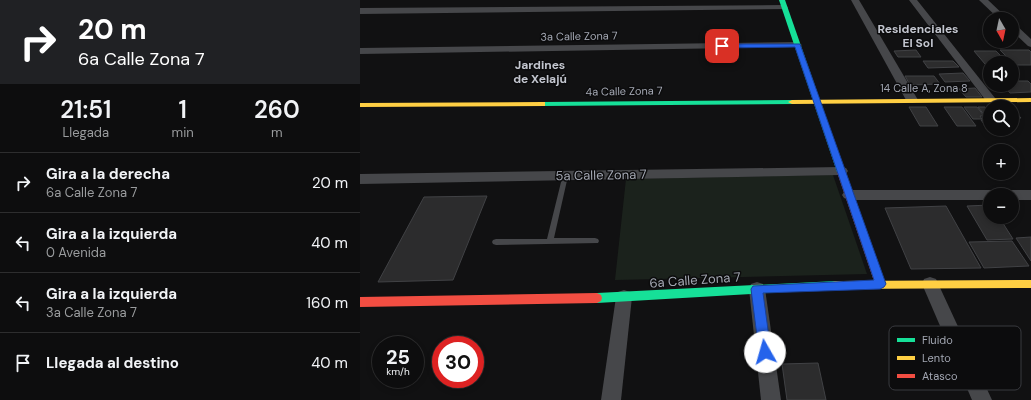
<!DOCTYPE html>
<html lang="es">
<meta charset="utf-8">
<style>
:root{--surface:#0d0d0e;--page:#161617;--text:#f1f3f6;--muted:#9a9c9e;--line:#2d2d2e}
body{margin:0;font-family:"DM Sans",sans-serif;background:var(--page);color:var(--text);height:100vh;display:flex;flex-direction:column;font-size:15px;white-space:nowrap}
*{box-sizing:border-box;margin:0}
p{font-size:13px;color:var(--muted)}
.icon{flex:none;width:22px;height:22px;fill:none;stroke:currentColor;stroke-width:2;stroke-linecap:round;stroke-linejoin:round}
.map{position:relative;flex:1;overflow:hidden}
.details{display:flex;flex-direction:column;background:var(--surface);width:360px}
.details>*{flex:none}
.top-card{background:#202124;color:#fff;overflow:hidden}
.needle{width:26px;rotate:171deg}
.buttons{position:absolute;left:623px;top:12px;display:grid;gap:8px}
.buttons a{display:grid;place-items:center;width:36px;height:36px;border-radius:50%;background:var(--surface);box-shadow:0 2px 6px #0003,0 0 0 1px var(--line);font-size:20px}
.speed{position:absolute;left:12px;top:336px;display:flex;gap:8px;font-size:20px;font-weight:700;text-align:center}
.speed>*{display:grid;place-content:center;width:52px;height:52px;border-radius:50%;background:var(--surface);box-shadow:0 2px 6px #0003,0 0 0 1px var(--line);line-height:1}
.speed small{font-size:10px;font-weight:400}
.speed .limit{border:6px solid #d22;background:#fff;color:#111}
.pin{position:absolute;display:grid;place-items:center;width:34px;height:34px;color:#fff;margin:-17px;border-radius:8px;box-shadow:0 2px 6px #0006}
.me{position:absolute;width:44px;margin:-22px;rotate:353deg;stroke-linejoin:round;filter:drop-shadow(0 0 3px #0008)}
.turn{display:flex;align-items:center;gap:14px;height:84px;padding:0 12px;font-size:18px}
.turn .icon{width:52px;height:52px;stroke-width:2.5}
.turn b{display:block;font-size:28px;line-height:34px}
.eta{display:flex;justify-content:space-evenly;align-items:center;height:68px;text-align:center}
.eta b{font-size:24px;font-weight:600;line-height:28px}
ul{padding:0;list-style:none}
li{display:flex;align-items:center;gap:12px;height:60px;padding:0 12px;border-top:1px solid var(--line)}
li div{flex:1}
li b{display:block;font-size:15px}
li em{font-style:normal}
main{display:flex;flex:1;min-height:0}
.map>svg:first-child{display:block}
</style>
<main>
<section class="details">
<div class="top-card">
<div class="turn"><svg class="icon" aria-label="right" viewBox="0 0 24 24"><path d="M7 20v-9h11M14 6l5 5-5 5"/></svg><div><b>20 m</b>6a Calle Zona 7</div></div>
</div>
<div class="eta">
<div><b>21:51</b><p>Llegada</p></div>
<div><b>1</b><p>min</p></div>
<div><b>260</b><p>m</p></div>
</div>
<ul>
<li><svg class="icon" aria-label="right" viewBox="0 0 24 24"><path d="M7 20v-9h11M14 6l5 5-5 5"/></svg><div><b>Gira a la derecha</b><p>6a Calle Zona 7</p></div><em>20 m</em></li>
<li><svg class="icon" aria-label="left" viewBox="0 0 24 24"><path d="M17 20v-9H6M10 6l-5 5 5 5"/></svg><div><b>Gira a la izquierda</b><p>0 Avenida</p></div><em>40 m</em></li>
<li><svg class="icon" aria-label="left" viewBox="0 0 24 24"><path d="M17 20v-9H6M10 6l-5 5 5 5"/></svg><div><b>Gira a la izquierda</b><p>3a Calle Zona 7</p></div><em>160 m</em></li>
<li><svg class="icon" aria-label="arrive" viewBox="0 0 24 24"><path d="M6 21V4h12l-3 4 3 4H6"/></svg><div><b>Llegada al destino</b></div><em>40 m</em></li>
</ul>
</section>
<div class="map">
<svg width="671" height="400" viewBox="0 0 671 400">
<rect width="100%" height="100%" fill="#111112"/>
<path fill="#1b221c" d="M473,175l34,99 -252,6 11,-101z"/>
<g fill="#2c2c2d" stroke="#414245">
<path d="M556,50l5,7h-23l-4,-6z"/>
<path d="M640,50h29l2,2v13h-16z"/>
<path d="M614,51h22l12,12 -23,1z"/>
<path d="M563,61h30l6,6 -31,1z"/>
<path d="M603,73l7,8 -25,1 -6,-8z"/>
<path d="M545,76h29l6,8 -30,1z"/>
<path d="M652,81h16l3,3v8l-21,1 -7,-8h9z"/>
<path d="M615,88l7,9h-16l-7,-8z"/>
<path d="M549,107h17l12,19h-18z"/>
<path d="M584,107h18l14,19h-19z"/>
<path d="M604,107h13l7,9h-4l2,3h-9z"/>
<path d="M618,107h7l5,6v3h-5z"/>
<path d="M652,108l9,10h-9z"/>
<path d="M621,120h9v8h-3z"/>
<path d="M127,196l-34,84 -75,2 46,-85z"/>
<path d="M630,205v12h9l14,22 -26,1 -20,-34z"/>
<path d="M586,206l35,62 -70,1 -26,-61z"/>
<path d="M671,237v24l-15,-23z"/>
<path d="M652,241l17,25 -45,2 -15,-26z"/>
<path d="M458,363l8,37h-39l-5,-36z"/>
</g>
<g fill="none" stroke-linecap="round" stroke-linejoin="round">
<path fill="#46474a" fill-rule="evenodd" d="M203,174h4l1,2 -14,62h41l3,1 1,2 -1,2 -102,2 -3,-1 -1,-2 1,-2 3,-1h51z"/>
<g fill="#46474a" fill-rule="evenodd">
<path d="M491,0h8l59,100 -2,2 -4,1 -6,-3z"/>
<path d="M549,0h8l78,98 2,2 -2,2h-8z"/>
<path d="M619,0h9l20,19h-9z"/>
<path d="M424,5l4,2 -1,2 -427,5v-6z"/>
<path d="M652,23l3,1 16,15v8l-3,-1 -16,-15z"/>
<path d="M437,42l5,3 -2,2 -440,7v-6z"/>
<path d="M481,167l5,1 2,3 -2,3 -5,1 -481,9v-10z"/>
<path d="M489,190h151l6,3 6,-3h19v10h-19v-5h-22v5h-141l-5,-2 -2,-3 2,-3z"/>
<path d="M570,277l6,2 56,121h-20l-50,-116 2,-5z"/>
<path d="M397,282l6,2 2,5 16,111h-20l-12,-111 2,-5z"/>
<path d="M264,290l6,2 2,5 -11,103h-20l15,-103 2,-5z"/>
</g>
<g fill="#16e098" fill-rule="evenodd">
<path d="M419,0h6l60,172 -1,2 -3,1 -4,-3z"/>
<path d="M432,100l4,2 -1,2 -253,2 -4,-2 4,-2z"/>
<path d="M476,281l4,1 1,3 -1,3 -4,1 -239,14 -4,-2 -1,-3 1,-3 4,-2z"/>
</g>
<g fill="#ffcf43" fill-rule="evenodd">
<path d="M671,98v4l-239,2 -4,-2 4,-2z"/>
<path d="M182,102h3v4l-185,1v-4z"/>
<path d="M671,280v8l-195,1 -4,-1 -1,-3 1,-3 4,-1z"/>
</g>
<g fill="#f24e42" fill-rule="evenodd">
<path d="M481,169l4,3 40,112 -1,3 -4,1 -4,-1 -1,-3 -38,-112z"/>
<path d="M237,293l4,2 1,3 -1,3 -4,2 -237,4v-10z"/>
</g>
</g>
<path fill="#2563eb" stroke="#184099" d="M440,44l86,240 -2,3 -4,2 -117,4 8,59 -2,4 -4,2 -5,-2 -1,-4 -8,-63 2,-3 121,-6 -79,-233 -73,1 -3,-2 3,-2z"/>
<g text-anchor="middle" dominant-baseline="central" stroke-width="3" stroke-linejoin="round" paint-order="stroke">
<g font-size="11" fill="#a3a7b2" stroke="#0c0c0d">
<text transform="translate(219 36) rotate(-1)">3a Calle Zona 7</text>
<text x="564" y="88">14 Calle A, Zona 8</text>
<text transform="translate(264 91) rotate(-1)">4a Calle Zona 7</text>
</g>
<g font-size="12" font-weight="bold" fill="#c3c6cf" stroke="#0c0c0d">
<text x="558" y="29">Residenciales<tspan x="558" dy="14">El Sol</tspan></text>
<text x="180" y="65">Jardines<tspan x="180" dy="14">de Xelajú</tspan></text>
</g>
<g font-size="13" fill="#a3a7b2" stroke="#0c0c0d">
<text transform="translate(241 175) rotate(-1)">5a Calle Zona 7</text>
<text transform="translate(335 280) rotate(-4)">6a Calle Zona 7</text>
</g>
</g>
<rect x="529" y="326" width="132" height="64" rx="6" fill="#0c0c0d" stroke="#393a3f" stroke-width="1"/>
<rect x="537" y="338" width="18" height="4" fill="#16e098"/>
<rect x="537" y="356" width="18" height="4" fill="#ffcf43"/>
<rect x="537" y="374" width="18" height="4" fill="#f24e42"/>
<g font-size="11" fill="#a3a7b2">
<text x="562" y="344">Fluido</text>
<text x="562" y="362">Lento</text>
<text x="562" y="380">Atasco</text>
</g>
</svg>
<div class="buttons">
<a><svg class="needle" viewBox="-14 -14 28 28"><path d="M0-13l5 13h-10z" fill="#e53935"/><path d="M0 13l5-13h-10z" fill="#9a9c9e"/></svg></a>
<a><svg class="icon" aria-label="sound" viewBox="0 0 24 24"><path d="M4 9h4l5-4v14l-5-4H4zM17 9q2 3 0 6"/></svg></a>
<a><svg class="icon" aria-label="search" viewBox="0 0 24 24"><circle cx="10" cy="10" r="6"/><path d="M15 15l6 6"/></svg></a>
<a>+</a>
<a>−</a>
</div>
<div class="speed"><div>25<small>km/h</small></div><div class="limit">30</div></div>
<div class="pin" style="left:362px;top:46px;background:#d93025"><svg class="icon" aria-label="arrive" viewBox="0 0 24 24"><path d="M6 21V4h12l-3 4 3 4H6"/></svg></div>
<svg class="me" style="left:405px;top:352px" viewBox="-20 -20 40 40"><circle r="19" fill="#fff"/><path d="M0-13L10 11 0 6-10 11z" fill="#2563eb"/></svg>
</div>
</main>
